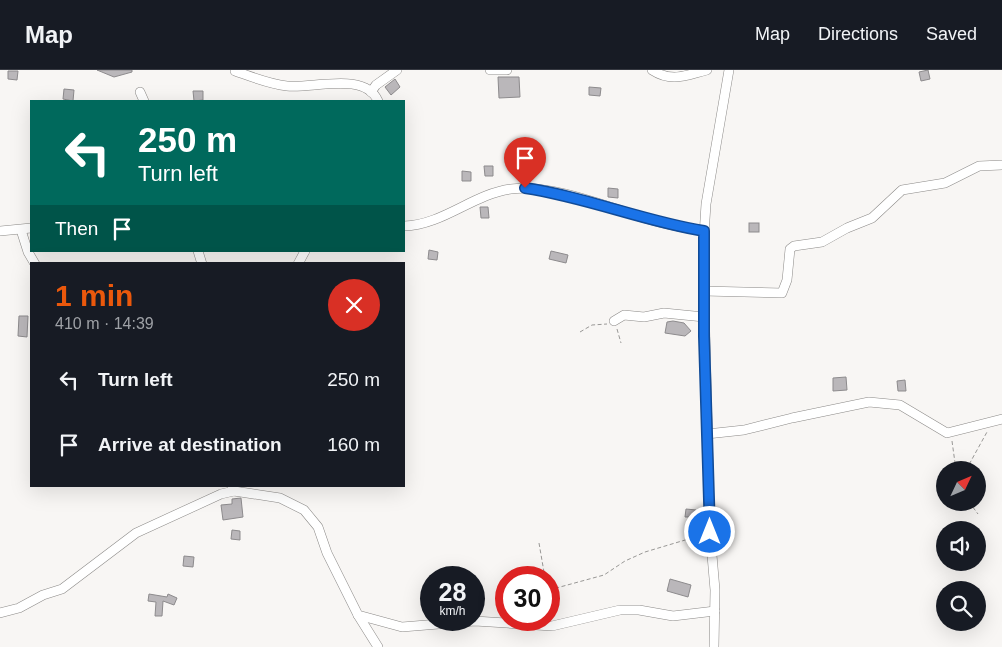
<!DOCTYPE html>
<meta charset="utf-8">
<style>
:root{--surface:#171b24;--page:#20242c;--text:#f1f3f6;--muted:#9ea1a6;--line:#363941;--accent:#ea580c}
body{margin:0;font-family:Helvetica,sans-serif;background:var(--page);color:var(--text);height:100vh;display:flex;flex-direction:column;font-size:19px;white-space:nowrap}
*{box-sizing:border-box;margin:0}
p{font-size:16px;color:var(--muted)}
.icon{flex:none;width:28px;height:28px;fill:none;stroke:currentColor;stroke-width:2;stroke-linecap:round;stroke-linejoin:round}
.map{position:relative;flex:1;overflow:hidden}
.drawer{position:absolute;left:30px;top:192px;width:375px;height:225px;display:flex;flex-direction:column;background:var(--surface);border-radius:0px;box-shadow:0 5px 20px #0002}
.drawer>*{flex:none}
.banner{position:absolute;left:30px;top:30px;width:375px;height:152px;border-radius:0px;box-shadow:0 5px 20px #0002;background:#00695c;color:#fff;overflow:hidden}
.needle{width:32px;rotate:46deg}
.buttons{position:absolute;left:936px;top:391px;display:grid;gap:10px}
.buttons a{display:grid;place-items:center;width:50px;height:50px;border-radius:50%;background:var(--surface);box-shadow:0 5px 20px #0002;font-size:25px}
.speed{position:absolute;left:420px;top:496px;display:flex;gap:10px;font-size:25px;font-weight:700;text-align:center}
.speed>*{display:grid;place-content:center;width:65px;height:65px;border-radius:50%;background:var(--surface);box-shadow:0 5px 20px #0002;line-height:1}
.speed small{font-size:12px;font-weight:400}
.speed .limit{border:8px solid #d22;background:#fff;color:#111}
.pin{position:absolute;display:grid;place-items:center;width:42px;height:42px;color:#fff;margin:-51px -21px;border-radius:50% 50% 50% 0;rotate:-45deg;box-shadow:0 0 5px #0007}
.pin .icon{rotate:45deg}
.me{position:absolute;width:55px;margin:-28px;rotate:0deg;stroke-linejoin:round;filter:drop-shadow(0 0 4px #0008)}
.turn{display:flex;align-items:center;gap:18px;height:105px;padding:0 25px;font-size:22px}
.turn .icon{width:65px;height:65px;stroke-width:2.5}
.turn b{display:block;font-size:35px;line-height:42px}
.then{display:flex;align-items:center;height:48px;padding:0 25px;background:#0003;gap:10px;font-size:19px}
.round{display:grid;place-items:center;flex:none;width:52px;height:52px;border-radius:26px;background:var(--page)}
.headline{display:flex;align-items:center;justify-content:space-between;height:85px;padding:0 25px}
h1{font-size:30px;font-weight:800;line-height:38px;color:var(--accent)}
ul{padding:0;list-style:none}
li{display:flex;align-items:center;gap:15px;height:65px;padding:0 25px}
li div{flex:1}
li b{display:block;font-size:19px}
li em{font-style:normal}
header{display:flex;align-items:center;gap:30px;box-sizing:border-box;height:70px;padding:0 25px;background:var(--surface);border-bottom:1px solid var(--line)}
header strong{font-size:24px}
nav{display:flex;gap:28px;margin-inline-start:auto;font-size:18px}
.map>svg:first-child{display:block}
</style>
<header>
<strong>Map</strong>
<nav><a>Map</a><a>Directions</a><a>Saved</a></nav>
</header>
<div class="map">
<svg width="1002" height="577" viewBox="0 0 1002 577">
<rect width="100%" height="100%" fill="#f8f6f4"/>
<g fill="#bab7ba" stroke="#8d8b8d">
<path d="M97,0h35v2l-18,5z"/>
<path d="M928,0l2,9 -9,2 -2,-9z"/>
<path d="M8,1h10l-1,9 -9,-1z"/>
<path d="M498,7h21l1,20 -21,1z"/>
<path d="M395,9l5,8 -9,8 -6,-8z"/>
<path d="M589,17l12,1 -1,8 -11,-1z"/>
<path d="M64,19l10,1 -1,11 -10,-2z"/>
<path d="M193,21h10v9l-9,1z"/>
<path d="M484,96h9v10h-8z"/>
<path d="M462,101l9,1v9h-9z"/>
<path d="M608,118l10,1v9l-10,-1z"/>
<path d="M480,137h8l1,11h-8z"/>
<rect x="749" y="153" width="10" height="9"/>
<path d="M429,180l9,2 -1,8 -9,-1z"/>
<path d="M551,181l17,4 -2,8 -17,-4z"/>
<path d="M19,246h9l-1,21 -9,-1z"/>
<path d="M673,251l11,2 7,8 -6,5 -20,-3 2,-11z"/>
<path d="M846,307l1,13 -14,1v-13z"/>
<path d="M905,310l1,11h-8l-1,-10z"/>
<path d="M241,428l2,19 -20,3 -2,-15 11,-1v-5z"/>
<path d="M686,439l10,1v7h-11z"/>
<path d="M232,460l8,1v9l-9,-1z"/>
<path d="M184,486l10,1 -1,10 -10,-1z"/>
<path d="M670,509l21,6 -3,12 -21,-6z"/>
<path d="M149,524l18,3 1,-3 9,4 -3,7 -11,-4 -1,15h-7l1,-14 -8,-1z"/>
</g>
<g fill="none" stroke-linecap="round" stroke-linejoin="round">
<defs>
<g id="minor">
<path d="M490,0h17"/>
<path d="M652,0c20,13 34,5 55,0"/>
<path d="M235,1c17,6 34,13 52,15 25,3 78,-15 91,15"/>
<path d="M140,22l4,9"/>
<path d="M371,22l5,-7 21,-15"/>
<path d="M404,156c39,-1 69,-32 107,-37 40,-5 94,17 133,29 20,6 39,10 60,13"/>
<path d="M21,160l7,22 7,12"/>
<path d="M0,161l31,-3"/>
<path d="M198,181l4,13"/>
<path d="M298,194l7,-13"/>
<path d="M704,221l78,2 5,-13 3,-31 4,-3 28,-4 25,-14 25,-10 30,-28 43,-7 34,-17 23,-1"/>
<path d="M614,251l10,-6 20,2 20,-4 40,4"/>
<path d="M707,364l37,-4 48,-12 77,-16 31,3 47,28 55,-14"/>
<path d="M232,416l2,5 46,7 24,12 14,17 9,26 31,62 44,12 73,-6 77,5 68,-16h19l34,6 42,-5"/>
<path d="M0,543l19,-5 24,-13 19,-6 74,-56 85,-39 13,-3"/>
<path d="M358,545l20,32"/>
<path d="M714,577l1,-57 -5,-58 -7,-281 3,-47 23,-134"/>
</g>
</defs>
<use href="#minor" stroke="#8b8987" stroke-width="10"/>
<g stroke="#999896" stroke-width="1" stroke-dasharray="4 2.5" stroke-linecap="butt">
<path d="M617,259l4,14"/>
<path d="M580,262l12,-7 15,-1"/>
<path d="M952,371l4,29"/>
<path d="M966,400l21,-38"/>
<path d="M969,432l9,12"/>
<path d="M539,473l6,35"/>
<path d="M549,520l55,-15 21,-14 20,-9 57,-17"/>
</g>
<use href="#minor" stroke="#fff" stroke-width="9"/>
</g>
<g fill="none" stroke-linecap="round" stroke-linejoin="round">
<defs>
<path id="route" d="M525,118c61,9 118,33 179,43v105l6,196"/>
</defs>
<use href="#route" stroke="#114b97" stroke-width="12"/>
<use href="#route" stroke="#1a73e8" stroke-width="9"/>
</g>
</svg>
<div class="buttons">
<a><svg class="needle" viewBox="-14 -14 28 28"><path d="M0-13l5 13h-10z" fill="#e53935"/><path d="M0 13l5-13h-10z" fill="#9ea1a6"/></svg></a>
<a><svg class="icon" aria-label="sound" viewBox="0 0 24 24"><path d="M4 9h4l5-4v14l-5-4H4zM17 9q2 3 0 6"/></svg></a>
<a><svg class="icon" aria-label="search" viewBox="0 0 24 24"><circle cx="10" cy="10" r="6"/><path d="M15 15l6 6"/></svg></a>
</div>
<div class="speed"><div>28<small>km/h</small></div><div class="limit">30</div></div>
<div class="pin" style="left:525px;top:118px;background:#d93025"><svg class="icon" aria-label="arrive" viewBox="0 0 24 24"><path d="M6 21V4h12l-3 4 3 4H6"/></svg></div>
<svg class="me" style="left:710px;top:462px" viewBox="-20 -20 40 40"><circle r="17" fill="#1a73e8" stroke="#fff" stroke-width="3"/><path d="M0-11L8 9 0 5-8 9z" fill="#fff"/></svg>
<div class="banner">
<div class="turn"><svg class="icon" aria-label="left" viewBox="0 0 24 24"><path d="M17 20v-9H6M10 6l-5 5 5 5"/></svg><div><b>250 m</b>Turn left</div></div>
<div class="then">Then<svg class="icon" aria-label="arrive" viewBox="0 0 24 24"><path d="M6 21V4h12l-3 4 3 4H6"/></svg></div>
</div>
<section class="drawer">
<div class="headline"><div><h1>1 min</h1><p>410 m · 14:39</p></div><a class="round" style="background:#d93025;color:#fff"><svg class="icon" aria-label="close" viewBox="0 0 24 24"><path d="M6 6l12 12M18 6L6 18"/></svg></a></div>
<ul>
<li><svg class="icon" aria-label="left" viewBox="0 0 24 24"><path d="M17 20v-9H6M10 6l-5 5 5 5"/></svg><div><b>Turn left</b></div><em>250 m</em></li>
<li><svg class="icon" aria-label="arrive" viewBox="0 0 24 24"><path d="M6 21V4h12l-3 4 3 4H6"/></svg><div><b>Arrive at destination</b></div><em>160 m</em></li>
</ul>
</section>
</div>
